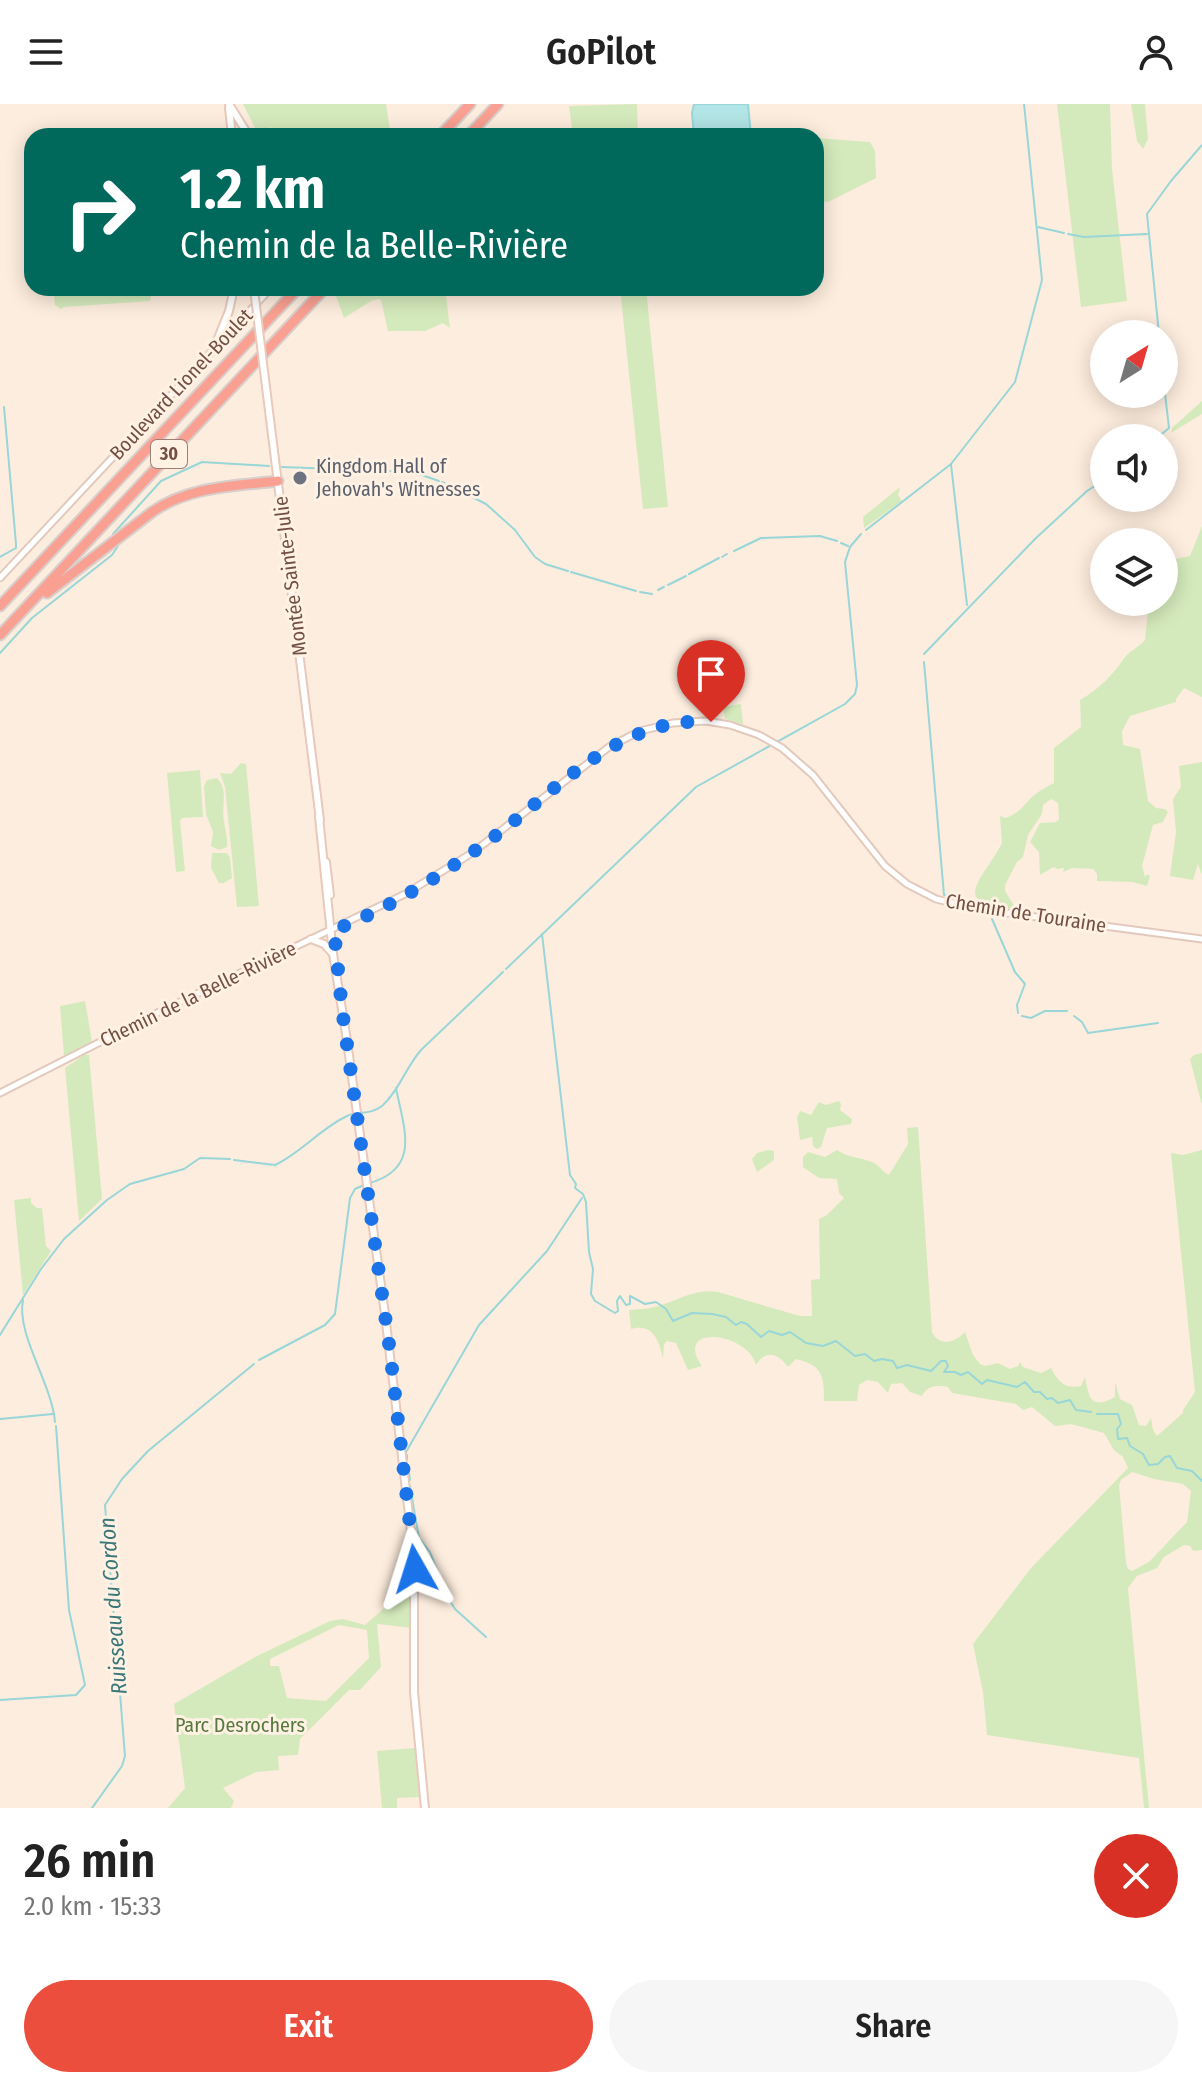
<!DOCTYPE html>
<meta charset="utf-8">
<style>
:root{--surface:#fff;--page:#f6f6f6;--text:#222;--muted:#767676;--accent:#ec4e3e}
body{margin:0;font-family:"Fira Sans Condensed",sans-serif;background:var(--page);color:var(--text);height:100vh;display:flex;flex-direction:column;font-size:30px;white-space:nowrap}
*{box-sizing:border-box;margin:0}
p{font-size:26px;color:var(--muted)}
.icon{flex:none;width:44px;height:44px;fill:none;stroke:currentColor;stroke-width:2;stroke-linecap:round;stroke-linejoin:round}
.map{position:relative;height:1704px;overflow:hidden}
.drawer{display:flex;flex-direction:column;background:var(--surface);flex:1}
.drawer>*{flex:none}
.banner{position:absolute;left:24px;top:24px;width:800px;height:168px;border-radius:24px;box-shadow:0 4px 20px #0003;background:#00695c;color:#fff;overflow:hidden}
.needle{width:52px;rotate:37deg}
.buttons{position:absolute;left:1090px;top:216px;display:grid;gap:16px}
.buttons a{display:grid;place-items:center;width:88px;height:88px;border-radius:50%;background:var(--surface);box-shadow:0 4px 20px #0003;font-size:40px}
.pin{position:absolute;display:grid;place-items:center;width:68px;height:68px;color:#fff;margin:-82px -34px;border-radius:50% 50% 50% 0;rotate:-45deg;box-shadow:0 0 8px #0007}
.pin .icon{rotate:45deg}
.me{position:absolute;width:88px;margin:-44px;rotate:354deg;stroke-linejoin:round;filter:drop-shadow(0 0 6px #0008)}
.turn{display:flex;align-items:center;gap:28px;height:168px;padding:0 24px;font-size:36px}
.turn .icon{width:104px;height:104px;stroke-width:2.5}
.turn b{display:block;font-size:56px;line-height:68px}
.round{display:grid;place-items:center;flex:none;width:84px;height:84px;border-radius:42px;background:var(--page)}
.head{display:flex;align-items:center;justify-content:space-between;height:136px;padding:0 24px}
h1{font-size:48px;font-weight:600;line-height:60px}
.cta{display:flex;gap:16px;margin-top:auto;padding:16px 24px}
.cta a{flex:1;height:92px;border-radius:48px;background:var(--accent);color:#fff;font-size:32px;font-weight:600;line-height:92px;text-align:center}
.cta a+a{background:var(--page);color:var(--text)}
header{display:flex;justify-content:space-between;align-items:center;height:104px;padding:0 24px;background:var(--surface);font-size:36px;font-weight:600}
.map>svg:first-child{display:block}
</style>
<header><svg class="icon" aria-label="menu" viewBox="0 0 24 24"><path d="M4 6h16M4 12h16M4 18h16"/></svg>GoPilot<svg class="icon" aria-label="person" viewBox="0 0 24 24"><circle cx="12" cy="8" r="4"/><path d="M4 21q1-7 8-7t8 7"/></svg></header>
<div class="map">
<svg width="1202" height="1704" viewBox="0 0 1202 1704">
<rect width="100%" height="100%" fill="#fdedde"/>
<g fill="#d5eabc" fill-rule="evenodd">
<path d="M243,0h143l5,32h-112l-8,-9 -12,9z"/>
<path d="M637,0l1,32h-65l-4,-30z"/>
<path d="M1057,0h53l2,65 15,132 -46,6z"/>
<path d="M1131,0h14l3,35 -5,10 -6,-8z"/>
<path d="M816,34l54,4 5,9 1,27 -46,23 -14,3z"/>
<path d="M53,184h100l-3,13 -86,6 -3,2 -6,-4z"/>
<path d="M343,184h102l5,40 -7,-5 -18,8h-37l-7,-31 -3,-1 -7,2 -27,17 -8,-22z"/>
<path d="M620,184h26l22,219 -25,2z"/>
<path d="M1202,297v13l-31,19 1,-5z"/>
<path d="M900,383l-2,8 4,6 -38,27 -1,-11z"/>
<path d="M1202,422v171l-18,-9 -8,11v3l-46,14 -8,15 1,14 17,4 8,52 8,7 9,1 3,3 -5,10 -10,3 -11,41 3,11 2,-3 3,2 -3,10 -15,-4 -35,-1v-7l-4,-5 -21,-1 -9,4 1,-4 -7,1 -3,-2 -14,8 -1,-23 -9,-10 10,-19 16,-1 3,-3 -1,-16 -7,-4 -8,6 -1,9 -14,21 -5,22 -6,5 -12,23v6l13,21c-71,-9 -37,-29 -16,-69l-2,-27 6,2c19,-8 19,-17 31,-25 5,-4 11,-7 17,-10v-35l27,-21 -1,-27c19,-11 33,-25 45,-43 5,-6 14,-10 20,-17l4,-38h15v-35l8,-7 18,-4z"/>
<path d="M741,600l2,20 -18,-5 -2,-12z"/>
<path d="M1202,658v113l-4,-11 -5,16 -23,-4 6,-44 -3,-33 8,-12 -2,-21z"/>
<path d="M241,659l5,1 13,142 -22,1 -12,-120 -5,-14 11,1z"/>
<path d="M200,666l3,47 -21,1 -2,3 5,50 -9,1 -9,-99z"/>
<path d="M217,674c12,12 4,28 7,43 1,9 4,16 3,26l-8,3 -8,-4 2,-14 -7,-18 -2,-28 3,-6z"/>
<path d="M212,749h15l3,5 2,20 -8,5h-5l-8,-15z"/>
<path d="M85,897l7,41 -28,14 -4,-50z"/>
<path d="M1202,949v52l-12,-46 4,-4z"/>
<path d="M84,951h5l13,144 -23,22 -14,-153z"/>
<path d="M839,997l2,3 -1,6 12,9 -1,5 -24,4 -6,19 -4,2 -4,-3 -1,-9 -12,3 -3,-23 3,-6 11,4 8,-13 7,3z"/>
<path d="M918,1023l14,205c7,15 23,11 33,0l8,23 7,9 5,2 13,-3 12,6 8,-3 2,-4 3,5 18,6 10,-5c7,14 14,21 30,18l4,-9c4,21 6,33 30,20v-15l5,17 12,6 7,20 7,1 5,-8 2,12 4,6 26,-23v-3l12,-18 -24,-239 12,2 19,-5v400l-9,1 -3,-5 -6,-1 -20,12 -7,11 -20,8 -9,12 21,220h-5l-5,-50 -152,-23 -4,-43 -10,-48 58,-76 97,-100 -5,-11 -9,-7 -10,-17 -33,-9 -16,2 -23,-19 -9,3 -7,-6 -64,-11 -4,-6c-10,-2 -21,-2 -26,9l-12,-4 -8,-9 -11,1 -3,9 -10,-11 -11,-2 -8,5 -2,16h-33c0,-26 -2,-36 -28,-42l-8,8c-10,-14 -22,-18 -32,-2 -8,-33 -84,-42 -54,1l-14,4 -12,-27 -9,-2 -3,3 -1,15c-4,-19 -10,-36 -32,-30l-2,-19c11,-1 22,-1 32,-5 20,-6 35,-17 57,-13l82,24h12l-1,-36 9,-1 -1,-60 8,-4 17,-17 -5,-5 -2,-14 -18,-1 -16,-11v-10l5,-5 17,5 12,-7c11,8 24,7 37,13 5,3 9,9 15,12l19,-31 -1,-16zM1132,1368l22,7 29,5 8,7 -4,31 -38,40 -17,9 -4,-2 -2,-6 -7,-78 2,-5z"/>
<path d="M768,1046l6,1v9l-17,12 -5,-13 5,-6z"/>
<path d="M31,1094v5l6,5h5l4,38 5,5 -28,44 -9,-95z"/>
<path d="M399,1454l11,1 2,69 -35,-4 4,43 -21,23h-11l-49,49 -2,16 -20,1 1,14 -23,2 -33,16 11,13 -3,7h-63l17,-20 -11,-84 81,-47 75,-36 13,-2 22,6 32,-28 1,-7 -4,-5zM339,1521l28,5 2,28 -43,43 -39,-3 -8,-32h-9v-7z"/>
<path d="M415,1644l4,49 -22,1v10h-15l-5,-57z"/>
</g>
<path fill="#b2e5e6" stroke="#98d6d8" stroke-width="2" d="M694,0h54l3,32h-57l-2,-23z"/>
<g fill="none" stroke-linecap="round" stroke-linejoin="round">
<g stroke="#98d6d8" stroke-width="2">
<path d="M1038,123l26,6"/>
<path d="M1068,130l16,3 63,-3"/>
<path d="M1159,230l-12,-120 24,-33 31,-36"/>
<path d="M1157,334l12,-10 -5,-43"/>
<path d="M951,360l16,141"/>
<path d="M282,363l131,5 26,9"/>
<path d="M442,378l44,22 29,26 20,27 10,7 23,7"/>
<path d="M866,426l85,-66 64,-82 27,-102 -18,-176"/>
<path d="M113,430l48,-53 41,-19 67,4"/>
<path d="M841,439l7,3"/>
<path d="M734,447l27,-13 59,-2 17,5"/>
<path d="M0,453l16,-9v-4l-12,-137"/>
<path d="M722,453l5,-3"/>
<path d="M571,468l65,19"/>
<path d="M689,470l30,-16"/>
<path d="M668,481l18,-9"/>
<path d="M658,486l6,-3"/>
<path d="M640,488l12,2"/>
<path d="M0,549l32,-35 80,-63 6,-9"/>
<path d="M924,550l112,-116 51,-47 17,-11"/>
<path d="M924,558l20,233 36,10"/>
<path d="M992,815l23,53 10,12 -8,21 1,8"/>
<path d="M542,830l28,241 6,9 -1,4 8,6 3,8 3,50 4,17 -2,25 4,7 20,12 3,-2 -1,-10 3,-5 6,9 4,-1v-8l15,8 11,-2 10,7 7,12 19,-8 20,1 14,3 10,8 5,-3 6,2 14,13 8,-6 13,4 8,-3 16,11 17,3 13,-5 19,15 10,-2 9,7 8,-2 11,2 4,7 10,-3 24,6 10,-10h5l2,5 -4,6h11l6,3 7,-3 14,12 5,-4 30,7 8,-5 9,10h6l7,7 5,-1 6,5 12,-3 6,10 15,2"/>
<path d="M506,865l190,-182 149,-83 10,-10 2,-9 -12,-123 5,-15 11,-13"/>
<path d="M1022,912l9,2 14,-7h22"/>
<path d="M1074,912l8,6 6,11 70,-10"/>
<path d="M234,1056l41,5c26,-12 46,-37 72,-49 11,-5 24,-1 35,-10 17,-15 24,-39 39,-56l82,-78"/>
<path d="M370,1079c51,-15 34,-54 26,-95"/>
<path d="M23,1196c-7,34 29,84 32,122"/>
<path d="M0,1231l41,-66 23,-30 43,-39 23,-16 54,-15 16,-11 30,1"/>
<path d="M259,1256l66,-35 10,-11 15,-116 5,-9 9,-4"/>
<path d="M1097,1310h21l3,10 -4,5 1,10 9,-1 3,8 13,8 6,11 9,-1 7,-7 5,-1 7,12 15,3 10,10"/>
<path d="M0,1315l53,-5"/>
<path d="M406,1348l73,-127 68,-74 35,-53"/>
<path d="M407,1351v4"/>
<path d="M408,1361l2,15"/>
<path d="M410,1382l9,52 11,14 17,44 8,13 31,28"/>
<path d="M0,1596l76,-5 9,-10 -16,-75 -13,-184"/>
<path d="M92,1704l30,-42 3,-10 -20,-251 17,-26 26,-28 106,-87"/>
</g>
<defs>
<g id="tertiary">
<path d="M0,474l271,-290"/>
<path d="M0,989l157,-80 248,-119 67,-41 137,-106 31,-16 33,-8 33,-2 24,4 29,10 23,13 31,27 72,91 22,18 29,15 41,10 225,30"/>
</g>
<g id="secondary">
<path d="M229,0l20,32"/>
<path d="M229,4l3,28"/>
<path d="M214,244l15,-37 5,-23"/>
<path d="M264,267l56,449"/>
<path d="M319,713l14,137 13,80 39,280 29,243v135l11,116"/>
<path d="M326,758l4,33"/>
<path d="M311,835l13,5 9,10"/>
</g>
<g id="motorway">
<path d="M440,32l30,-32"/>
<path d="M468,32l30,-32"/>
<path d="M47,489l105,-81c37,-26 83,-26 126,-31"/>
<path d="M0,502l298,-318"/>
<path d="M0,531l325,-347"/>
</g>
</defs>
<use href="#tertiary" stroke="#e2c9bd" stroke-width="9"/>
<use href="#secondary" stroke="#e8c9ba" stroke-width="10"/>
<use href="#motorway" stroke="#d8cecb" stroke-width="13"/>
<use href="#tertiary" stroke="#fff" stroke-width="5"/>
<use href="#secondary" stroke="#fff" stroke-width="6"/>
<use href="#motorway" stroke="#faa092" stroke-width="9"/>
<defs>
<path id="secondary-bridge" d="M254,185l10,82"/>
</defs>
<use href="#secondary-bridge" stroke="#e8c9ba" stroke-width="10" stroke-linecap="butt"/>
<use href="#secondary-bridge" stroke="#fff" stroke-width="6"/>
</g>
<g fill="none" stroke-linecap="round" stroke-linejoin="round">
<path stroke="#1a73e8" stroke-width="14" stroke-dasharray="0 25.2" d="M415,1465l-25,-218 -48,-342 -8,-79c54,-21 106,-54 153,-88 69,-50 132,-127 224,-120"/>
</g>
<circle fill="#6b7280" stroke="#fff1e4" stroke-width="3" cx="300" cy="374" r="8"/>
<g text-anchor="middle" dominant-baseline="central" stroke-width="6" stroke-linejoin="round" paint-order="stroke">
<rect fill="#fff1e4" stroke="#9d8075" stroke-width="2" x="151" y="336" width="36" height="28" rx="6"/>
<g font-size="18" font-weight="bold" fill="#735046">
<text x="169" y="350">30</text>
</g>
<g font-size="20" fill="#735046" stroke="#fff1e4">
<text transform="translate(181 280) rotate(-47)">Boulevard Lionel-Boulet</text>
<text transform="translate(290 472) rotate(-97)">Montée Sainte-Julie</text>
<text transform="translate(1026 809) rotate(9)">Chemin de Touraine</text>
<text transform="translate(198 890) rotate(-26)">Chemin de la Belle-Rivière</text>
</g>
<g font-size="20" fill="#5b616d" stroke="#fff1e4" text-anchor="start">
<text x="316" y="362">Kingdom Hall of<tspan x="316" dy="23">Jehovah's Witnesses</tspan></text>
</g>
<g font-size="20" fill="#56793d" stroke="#fff1e4">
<text x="240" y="1621">Parc Desrochers</text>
</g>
<g font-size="22" font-style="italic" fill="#3a7779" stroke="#fff1e4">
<text transform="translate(113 1502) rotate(-94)">Ruisseau du Cordon</text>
</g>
</g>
</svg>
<div class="buttons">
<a><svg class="needle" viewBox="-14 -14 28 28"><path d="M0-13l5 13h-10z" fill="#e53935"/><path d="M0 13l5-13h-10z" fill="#767676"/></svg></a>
<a><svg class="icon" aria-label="sound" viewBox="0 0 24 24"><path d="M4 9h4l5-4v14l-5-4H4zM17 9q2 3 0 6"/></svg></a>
<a><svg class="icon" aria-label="layers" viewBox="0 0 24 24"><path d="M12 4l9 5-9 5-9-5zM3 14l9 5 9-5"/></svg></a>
</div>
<div class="pin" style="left:711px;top:618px;background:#d93025"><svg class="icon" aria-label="arrive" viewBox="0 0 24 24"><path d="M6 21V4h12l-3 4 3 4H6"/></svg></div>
<svg class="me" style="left:415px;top:1465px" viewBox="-20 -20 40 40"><path d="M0-17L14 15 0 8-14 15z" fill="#1a73e8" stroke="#fff" stroke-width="4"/></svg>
<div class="banner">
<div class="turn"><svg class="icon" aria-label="right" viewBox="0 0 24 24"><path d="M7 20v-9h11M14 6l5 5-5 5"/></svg><div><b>1.2 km</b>Chemin de la Belle-Rivière</div></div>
</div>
</div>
<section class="drawer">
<div class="head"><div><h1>26 min</h1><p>2.0 km · 15:33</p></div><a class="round" style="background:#d93025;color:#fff"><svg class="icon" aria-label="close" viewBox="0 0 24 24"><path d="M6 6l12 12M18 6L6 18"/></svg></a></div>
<div class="cta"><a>Exit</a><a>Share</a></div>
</section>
